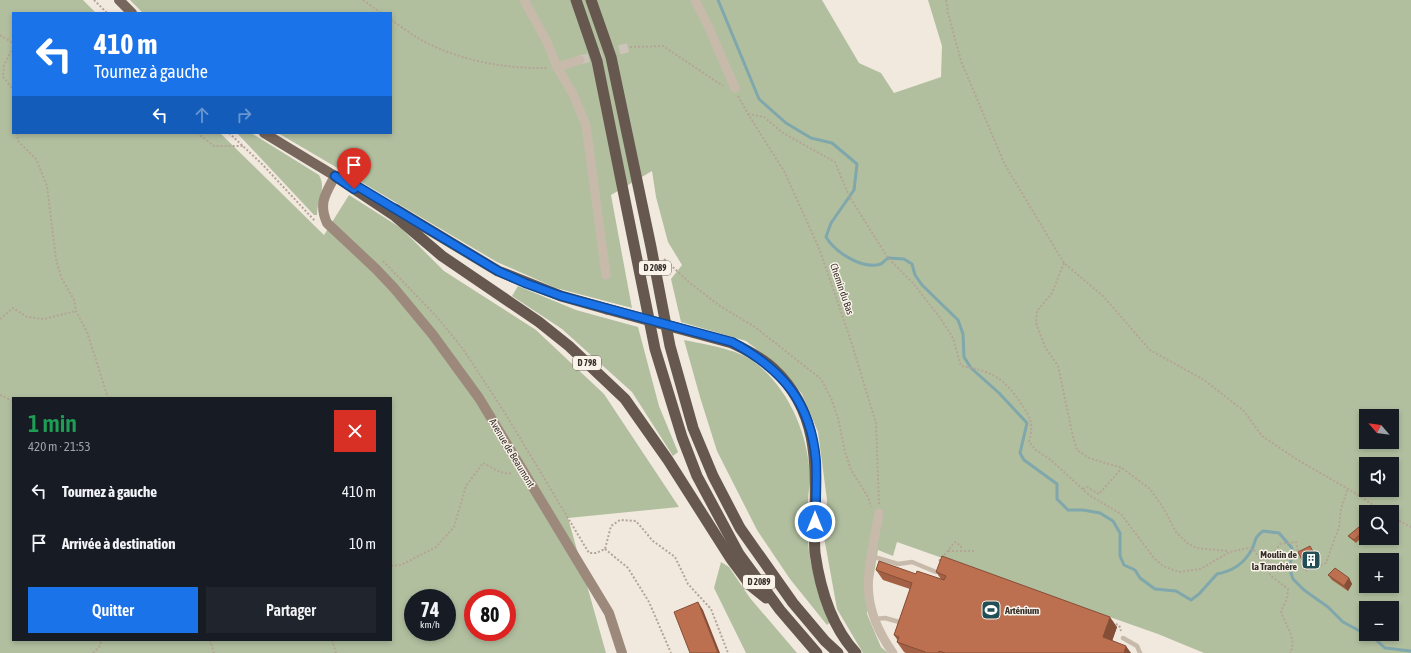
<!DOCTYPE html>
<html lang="fr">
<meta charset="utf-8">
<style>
:root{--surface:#171b24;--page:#20242c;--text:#f1f3f6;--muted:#9ea1a6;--accent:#1a73e8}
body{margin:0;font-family:"Asap Condensed",sans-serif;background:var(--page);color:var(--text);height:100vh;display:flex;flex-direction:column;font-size:15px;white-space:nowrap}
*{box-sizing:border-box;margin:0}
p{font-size:13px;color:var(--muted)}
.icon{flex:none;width:22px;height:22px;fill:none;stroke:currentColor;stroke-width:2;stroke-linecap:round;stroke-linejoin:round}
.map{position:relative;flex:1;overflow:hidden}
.sheet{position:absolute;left:12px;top:397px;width:380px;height:244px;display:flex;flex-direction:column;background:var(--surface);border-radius:0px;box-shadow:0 2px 6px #0003}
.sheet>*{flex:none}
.banner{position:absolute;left:12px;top:12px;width:380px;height:122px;border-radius:0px;box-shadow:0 2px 6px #0003;background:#1a73e8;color:#fff;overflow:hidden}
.needle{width:26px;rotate:298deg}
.buttons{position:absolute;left:1359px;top:409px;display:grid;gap:8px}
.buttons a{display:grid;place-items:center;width:40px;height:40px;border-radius:0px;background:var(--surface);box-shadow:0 2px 6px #0003;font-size:20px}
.speed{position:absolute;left:404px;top:589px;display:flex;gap:8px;font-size:20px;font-weight:700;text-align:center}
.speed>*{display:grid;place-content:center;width:52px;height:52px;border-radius:50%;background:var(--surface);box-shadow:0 2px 6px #0003;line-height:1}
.speed small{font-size:10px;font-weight:400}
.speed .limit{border:6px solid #d22;background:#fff;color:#111}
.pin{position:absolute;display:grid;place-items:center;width:34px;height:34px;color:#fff;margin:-41px -17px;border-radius:50% 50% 50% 0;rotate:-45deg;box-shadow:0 0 4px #0007}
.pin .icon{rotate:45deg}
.me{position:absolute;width:44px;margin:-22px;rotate:0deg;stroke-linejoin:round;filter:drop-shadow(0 0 3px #0008)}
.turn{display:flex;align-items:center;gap:14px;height:84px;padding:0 16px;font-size:18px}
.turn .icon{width:52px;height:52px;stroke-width:2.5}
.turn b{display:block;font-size:28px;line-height:34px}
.lanes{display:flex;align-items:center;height:38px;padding:0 16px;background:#0003;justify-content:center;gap:20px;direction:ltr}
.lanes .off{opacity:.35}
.round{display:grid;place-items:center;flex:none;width:42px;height:42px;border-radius:0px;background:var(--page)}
.summary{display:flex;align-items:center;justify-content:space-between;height:68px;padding:0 16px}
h1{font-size:24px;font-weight:600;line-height:30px;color:#1e9e55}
.cta{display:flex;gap:8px;margin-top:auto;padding:8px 16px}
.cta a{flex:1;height:46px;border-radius:0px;background:var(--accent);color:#fff;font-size:16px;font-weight:600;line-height:46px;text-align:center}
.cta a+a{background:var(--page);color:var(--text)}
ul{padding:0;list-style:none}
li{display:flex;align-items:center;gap:12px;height:52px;padding:0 16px}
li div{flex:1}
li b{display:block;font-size:15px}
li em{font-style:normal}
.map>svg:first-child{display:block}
</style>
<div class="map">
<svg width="1411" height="653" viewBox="0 0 1411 653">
<rect width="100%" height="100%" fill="#f1e9de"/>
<g fill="#b2bf9f" fill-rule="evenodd">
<path d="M0,0h83l13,13h-83v120h207l104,102 25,-40 52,33 43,43 92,59 68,64 75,113 -111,11 38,135h-606zM13,398h378v242h-378zM413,598h34v34h-34zM473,598h34v34h-34z"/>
<path d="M130,0h692l37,63 22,10 13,20 47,-16 1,-31 -14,-46h483v653h-207l-46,-19 -261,-92 -4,14 -15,-6 -11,64 14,33 7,6h-25l-26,-44 -13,-72 3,-37 -9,-68 -16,-38 -22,-27 -34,-26 -65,-19 -10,-43 11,-14 -14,-23 -12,-45 -4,-26 -41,24 21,113 -76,-20 -59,-26 -219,-129h113v-120h-248zM1366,416h26v26h-26zM1366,464h26v26h-26zM1366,512h26v26h-26zM1366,560h26v26h-26zM1366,608h26v26h-26z"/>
<path d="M237,133h14l68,42c8,15 -2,23 -2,40h-3z"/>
<path d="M518,286l58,24 62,17 21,79 19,46 -5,4 -41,-64 -70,-63 -50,-33z"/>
<path d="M684,340c19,4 53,9 69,21 35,26 54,70 57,113 1,9 -2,18 -2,27 0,16 -1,35 1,51 4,25 11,47 21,70l-3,3 -37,-46 -33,-49 -40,-79 -17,-54z"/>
<path d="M721,562l8,5 21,31 47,55h-51l-32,-65z"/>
</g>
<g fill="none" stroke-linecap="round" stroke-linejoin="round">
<path stroke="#7fa7ac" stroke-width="3" d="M718,0l41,99 27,24 25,15 21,5 25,21 -3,26 -23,33 -5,14c9,15 36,33 55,27 2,-1 5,-5 7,-6l16,1 8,5 3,11 7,10 36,35 5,14 1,23 7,11 28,25 28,30 -7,30 4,7 33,24v15l11,11h15l17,3 13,8 7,12v23l4,9 11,5 5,8 15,11 21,2 15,9 8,-6 18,-20c16,-3 27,-10 35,-25 5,-10 1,-10 11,-18l16,2 13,15 -2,22 3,9 11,11 24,17 15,15 32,17 10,9 26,3"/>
<path stroke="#ccc4ba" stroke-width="9" stroke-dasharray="9 4.5" stroke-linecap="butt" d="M580,60l50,-13"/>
<g stroke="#b4a495" stroke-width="2" stroke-dasharray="2 2" stroke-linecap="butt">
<path d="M94,0l13,13"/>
<path d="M363,0l18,13"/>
<path d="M946,0l2,13 13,48 44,104 59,98 39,33 47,54 54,30 40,31 18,25 36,24 59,34 26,18"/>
<path d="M391,20c11,7 22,16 34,22 37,19 81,27 123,26"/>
<path d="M0,35l13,8"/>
<path d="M13,47l-9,18 -1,12 10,12"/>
<path d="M630,47l33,-1 60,40"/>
<path d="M738,96l10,18 36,57 35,77 31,90 26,85 3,81"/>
<path d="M748,114l16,3 19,16 52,29 14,34 39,62 25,25 28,36 12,19 8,28c30,5 42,11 59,36 11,17 14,20 9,40l7,8 15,10 38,35 32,19 33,44 9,8 16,6 21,-3 30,-17 18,-4 6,2 17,26 17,13 -1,10 -6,12c3,13 17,27 9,42"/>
<path d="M17,133l1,8 18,18 11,27 9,73 5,18 13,23 2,11 11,21 21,66"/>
<path d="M197,133l17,13h29"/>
<path d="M229,133l33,31 53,57"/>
<path d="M664,259l26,24 30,23 35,21 66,52 10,19 7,20 7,34 6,18 17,27 3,10"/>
<path d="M383,261l54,56 26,32 42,64 84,140h7l9,-4 6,-23 9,-6 16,1 17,20 22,16 13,27 23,25 17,44"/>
<path d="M1064,263l-12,30 -15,18 -1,12 9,24 13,19 15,71 4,13 12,8 33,10 28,21 14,20 12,23 11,11 9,5 32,3"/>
<path d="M0,319l13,-11 14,9 17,2 32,-8"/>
<path d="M0,395l13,6"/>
<path d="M1083,489l4,-2 12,7 23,-26"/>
<path d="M1392,517l19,10"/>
<path d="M605,549l23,19 21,34 22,51"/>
<path d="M948,551h27"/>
<path d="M939,561l16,-19 6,4v5"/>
<path d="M391,566l10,-1 35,-18 18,-20 12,-41 17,-23c8,4 19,12 29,10"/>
<path d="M1263,567l17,-23 16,-2 3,14 6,15 21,-8 13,-36 2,-18 7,-21"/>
<path d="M1112,623l7,2 2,6"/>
<path d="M210,640l4,13"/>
<path d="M332,640l4,13"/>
<path d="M93,653l6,-6 3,-7"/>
</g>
<g stroke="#c8baaa" stroke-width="4.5">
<path d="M871,556l27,8 14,-2 24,10"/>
<path d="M875,619l10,-1 18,5"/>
<path d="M1123,638l14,8 3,7"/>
</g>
<g stroke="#c8baaa" stroke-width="9">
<path d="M524,0l23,42 10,25 16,27 13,31 20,150"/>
<path d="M695,0l14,28 26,60"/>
<path d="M557,67l23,-7"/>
<path d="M879,513c-10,58 -23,88 14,140"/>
</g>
<path stroke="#9c897c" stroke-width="10" d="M335,176c-9,17 -17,27 -8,47l49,46 18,19 39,47 46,63 130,215 13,40"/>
<g stroke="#77665b" stroke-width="10">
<path d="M119,0l13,13"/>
<path d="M264,133l71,43"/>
</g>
<g stroke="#66584e" stroke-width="11">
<path d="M576,0l21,61 58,288 27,88 15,39 42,78 41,56 37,43"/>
<path d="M591,0l20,57 40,190 19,99 23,82 20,48 27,52 53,75 32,38 13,12"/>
<path d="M335,176l60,40 47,40 97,66 30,24 56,53 43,61 63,99 20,27 15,12"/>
<path d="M395,209l103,62 63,25 46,13"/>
<path d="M732,343c15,7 31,15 43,27 43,42 41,92 40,147 0,12 -1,25 0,36 5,35 17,74 41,100"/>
</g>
<path stroke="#66584e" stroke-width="11" d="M607,309l125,34"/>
</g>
<g fill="#a36044">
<path d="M1364,531l1,3 -9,9 -6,-5 -2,-2z"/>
<path d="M1314,551l6,11 -13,5 -4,-5z"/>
<path d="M876,570l40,4 25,5 -5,-7 181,55 -5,14 19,12h-225l-2,-1 -7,-10 1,-1 -4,-6 16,-46 -27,-9z"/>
<path d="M1328,575l21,3 3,6 -4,7 -16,-11z"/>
</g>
<g fill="#844e37">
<path d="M1349,578l3,6 -4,7 -4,-5z"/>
<path d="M698,602l5,8 17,43h-2z"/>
<path d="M1110,617l7,10 -7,20 -7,-10z"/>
<path d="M1126,646l5,7h-7z"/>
</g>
<g fill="#bd704f" stroke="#844e37">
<path d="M1359,527l5,4 -10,9 -6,-4z"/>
<path d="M1310,546l6,11 -13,5 -5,-10z"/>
<path d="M942,556l168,61 -7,20 23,9 -2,7h-179l-6,-2v2h-14v-1l-28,-10 2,-5 -5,-2 18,-52 -36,-13 3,-9 37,13 1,-3 27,9 2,-4 -10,-4z"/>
<path d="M1335,568l14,10 -5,8 -16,-11z"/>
<path d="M698,602l20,51h-28l-16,-41z"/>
</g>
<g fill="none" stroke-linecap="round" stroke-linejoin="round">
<defs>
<path id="route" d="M354,189l-19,-13 22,10 141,85 27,12 36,13 171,46c50,27 79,60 84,119 1,20 0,41 -1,61"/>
</defs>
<use href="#route" stroke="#114b97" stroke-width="10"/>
<use href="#route" stroke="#1a73e8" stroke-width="7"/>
</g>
<defs>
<symbol id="building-square" viewBox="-11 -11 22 22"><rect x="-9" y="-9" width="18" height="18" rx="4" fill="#224e55" stroke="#f9f3ea"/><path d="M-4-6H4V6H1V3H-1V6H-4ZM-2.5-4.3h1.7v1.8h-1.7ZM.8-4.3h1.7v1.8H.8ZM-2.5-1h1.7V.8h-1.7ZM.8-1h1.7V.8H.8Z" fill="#fff"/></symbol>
<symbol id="stadium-square" viewBox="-11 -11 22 22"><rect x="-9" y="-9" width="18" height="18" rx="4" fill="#224e55" stroke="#f9f3ea"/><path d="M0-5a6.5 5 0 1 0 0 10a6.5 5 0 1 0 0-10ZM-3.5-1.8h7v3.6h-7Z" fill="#fff"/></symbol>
</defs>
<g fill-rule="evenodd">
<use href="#building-square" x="1300" y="549" width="22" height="22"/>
<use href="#stadium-square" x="980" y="599" width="22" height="22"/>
</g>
<g text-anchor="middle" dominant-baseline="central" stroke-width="3" stroke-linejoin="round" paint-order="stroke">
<g fill="#f9f3ea" stroke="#706963" stroke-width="1">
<rect x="639" y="261" width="32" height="14" rx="3"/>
<rect x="573" y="356" width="28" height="14" rx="3"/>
<rect x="743" y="575" width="32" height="14" rx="3"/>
</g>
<g font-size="9" font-weight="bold" fill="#362e29">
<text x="655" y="268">D 2089</text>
<text x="587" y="363">D 798</text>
<text x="759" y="582">D 2089</text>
</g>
<g font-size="10" fill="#362e29" stroke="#f9f3ea">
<text transform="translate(842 289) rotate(71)">Chemin du Bas</text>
<text transform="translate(512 453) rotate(59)">Avenue de Beaumont</text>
</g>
<g font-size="10" font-weight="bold" fill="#362e29" stroke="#f9f3ea" text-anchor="end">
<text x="1297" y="554">Moulin de<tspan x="1297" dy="12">la Tranchère</tspan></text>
<text x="1005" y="610" text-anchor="start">Arténium</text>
</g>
</g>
</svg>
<div class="buttons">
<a><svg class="needle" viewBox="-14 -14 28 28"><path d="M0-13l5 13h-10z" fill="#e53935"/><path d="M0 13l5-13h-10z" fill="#9ea1a6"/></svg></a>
<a><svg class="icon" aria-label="sound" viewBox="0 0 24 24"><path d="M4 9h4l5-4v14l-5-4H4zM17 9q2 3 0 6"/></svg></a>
<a><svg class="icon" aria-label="search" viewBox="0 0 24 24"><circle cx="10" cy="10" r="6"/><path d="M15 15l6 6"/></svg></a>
<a>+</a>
<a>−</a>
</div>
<div class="speed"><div>74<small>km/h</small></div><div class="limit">80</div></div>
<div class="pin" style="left:354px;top:189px;background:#d93025"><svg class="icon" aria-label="arrive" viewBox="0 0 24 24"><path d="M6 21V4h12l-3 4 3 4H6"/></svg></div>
<svg class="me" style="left:815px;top:522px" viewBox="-20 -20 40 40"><circle r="17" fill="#1a73e8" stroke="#fff" stroke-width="3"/><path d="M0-11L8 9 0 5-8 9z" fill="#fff"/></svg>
<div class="banner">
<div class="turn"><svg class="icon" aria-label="left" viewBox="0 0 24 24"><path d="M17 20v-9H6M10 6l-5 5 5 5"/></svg><div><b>410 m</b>Tournez à gauche</div></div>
<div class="lanes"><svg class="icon" aria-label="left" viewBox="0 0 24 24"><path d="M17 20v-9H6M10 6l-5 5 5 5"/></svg><svg class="icon off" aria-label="ahead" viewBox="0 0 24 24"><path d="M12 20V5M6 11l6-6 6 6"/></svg><svg class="icon off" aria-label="right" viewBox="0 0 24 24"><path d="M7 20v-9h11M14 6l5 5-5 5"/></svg></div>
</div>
<section class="sheet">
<div class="summary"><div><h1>1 min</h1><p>420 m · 21:53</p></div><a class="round" style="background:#d93025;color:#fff"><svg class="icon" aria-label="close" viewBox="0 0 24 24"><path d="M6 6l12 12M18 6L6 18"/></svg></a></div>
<ul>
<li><svg class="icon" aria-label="left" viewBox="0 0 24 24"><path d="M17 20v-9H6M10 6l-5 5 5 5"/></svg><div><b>Tournez à gauche</b></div><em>410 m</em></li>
<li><svg class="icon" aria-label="arrive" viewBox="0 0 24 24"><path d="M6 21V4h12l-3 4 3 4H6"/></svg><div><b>Arrivée à destination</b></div><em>10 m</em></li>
</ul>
<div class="cta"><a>Quitter</a><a>Partager</a></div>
</section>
</div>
